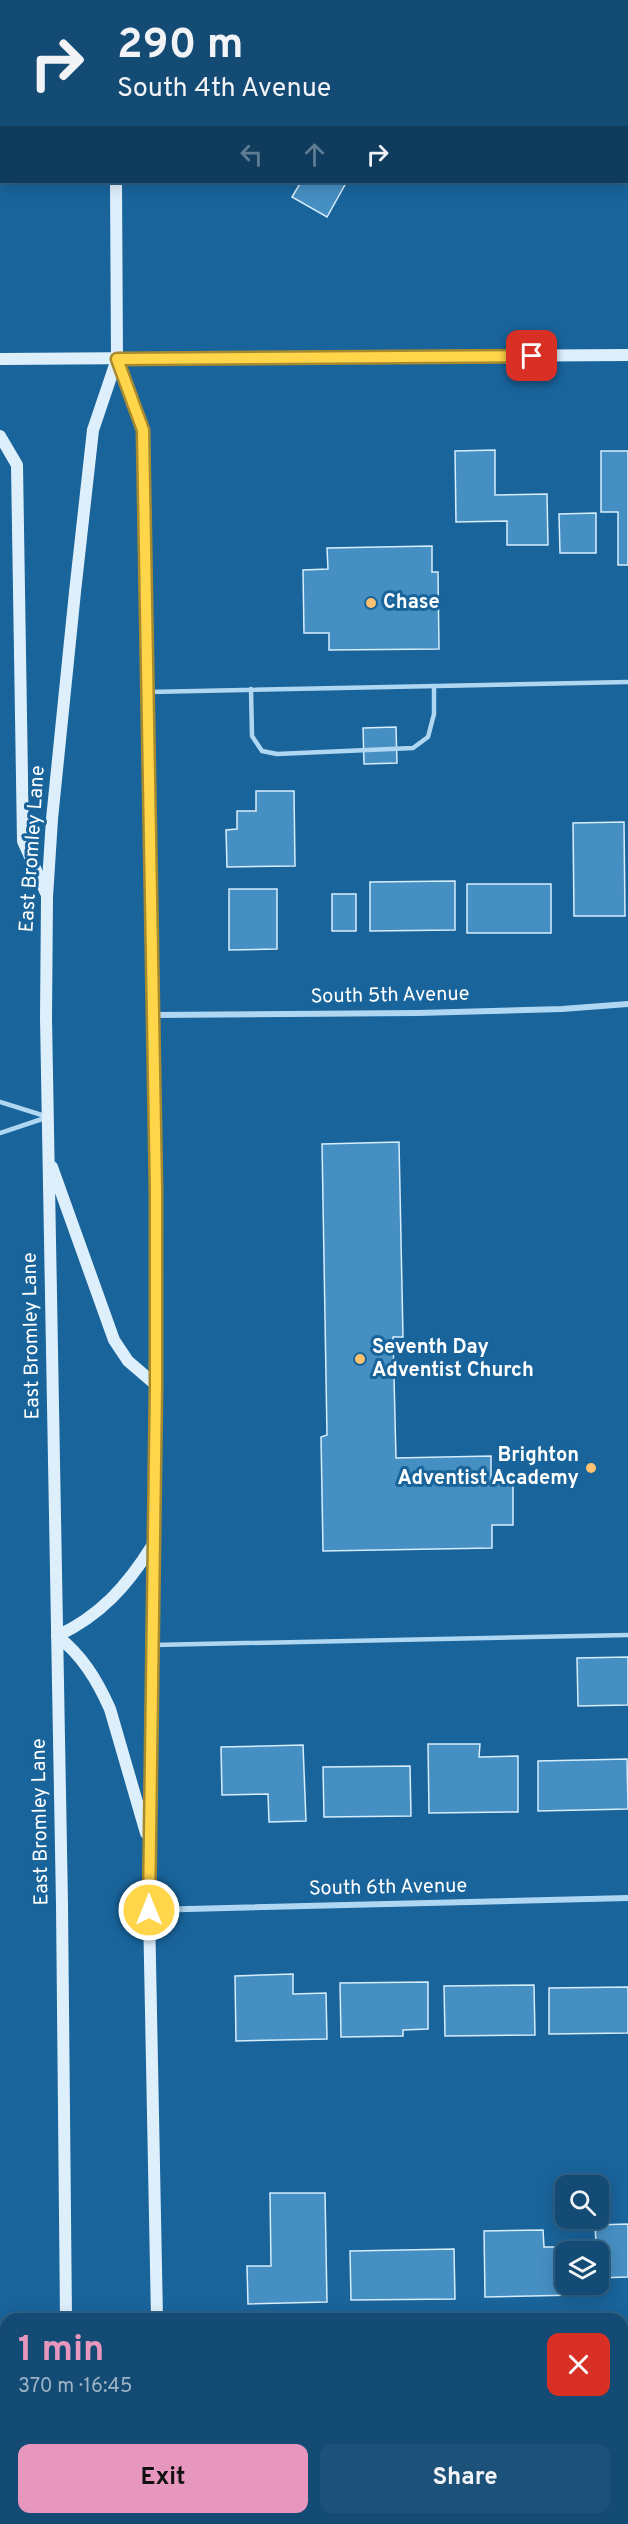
<!DOCTYPE html>
<meta charset="utf-8">
<style>
:root{--surface:#134b74;--page:#1c5279;--text:#f1f3f6;--muted:#9db3c5;--line:#326386;--accent:#e797bd}
body{margin:0;font-family:Overpass,sans-serif;background:var(--page);color:var(--text);height:100vh;display:flex;flex-direction:column;font-size:22px;white-space:nowrap}
*{box-sizing:border-box;margin:0}
p{font-size:20px;color:var(--muted)}
.icon{flex:none;width:33px;height:33px;fill:none;stroke:currentColor;stroke-width:2;stroke-linecap:round;stroke-linejoin:round}
.map{position:relative;flex:1;overflow:hidden}
.sheet{position:absolute;left:0px;top:2313px;width:628px;height:212px;display:flex;flex-direction:column;background:var(--surface);border-radius:18px 18px 0 0;box-shadow:0 3px 15px #0003,0 0 0 2px var(--line)}
.sheet>*{flex:none}
.top-card{position:absolute;left:0px;top:0px;width:628px;height:183px;box-shadow:0 3px 15px #0003,0 0 0 2px var(--line);background:#134b74;color:var(--text);overflow:hidden}
.fabs{position:absolute;left:555px;top:2175px;display:grid;gap:12px}
.fabs a{display:grid;place-items:center;width:54px;height:54px;border-radius:12px;background:var(--surface);box-shadow:0 3px 15px #0003,0 0 0 2px var(--line);font-size:30px}
.pin{position:absolute;display:grid;place-items:center;width:51px;height:51px;color:#fff;margin:-26px;border-radius:12px;box-shadow:0 3px 9px #0006}
.me{position:absolute;width:66px;margin:-33px;rotate:0deg;stroke-linejoin:round;filter:drop-shadow(0 0 4px #0008)}
.turn{display:flex;align-items:center;gap:21px;height:126px;padding:0 18px;font-size:27px}
.turn .icon{width:78px;height:78px;stroke-width:2.5}
.turn b{display:block;font-size:42px;line-height:51px}
.lanes{display:flex;align-items:center;height:57px;padding:0 18px;background:#0003;justify-content:center;gap:30px;direction:ltr}
.lanes .off{opacity:.35}
.round{display:grid;place-items:center;flex:none;width:63px;height:63px;border-radius:12px;background:var(--page)}
.summary{display:flex;align-items:center;justify-content:space-between;height:102px;padding:0 18px}
h1{font-size:36px;font-weight:700;line-height:45px;color:var(--accent)}
.action{display:flex;gap:12px;margin-top:auto;padding:12px 18px}
.action a{flex:1;height:69px;border-radius:12px;background:var(--accent);color:#111;font-size:24px;font-weight:700;line-height:69px;text-align:center}
.action a+a{background:var(--page);color:var(--text)}
.map>svg:first-child{display:block}
</style>
<div class="map">
<svg width="628" height="2524" viewBox="0 0 628 2524">
<rect width="100%" height="100%" fill="#19649b"/>
<g fill="#468fc3" stroke="#d7edfc" stroke-width="1.5">
<rect x="382" y="0" width="78" height="2"/>
<path d="M301,182h42l3,1 -19,34 -35,-20z"/>
<path d="M495,450v45l52,-1 1,51h-41v-24l-51,1 -1,-71z"/>
<path d="M601,451h27v114h-10v-53h-17z"/>
<path d="M596,513v40h-36l-1,-39z"/>
<path d="M432,546v26h6l1,77 -110,1v-17h-25l-1,-63 25,-1 -1,-21z"/>
<path d="M396,727l1,36 -33,1 -1,-36z"/>
<path d="M256,791h38l1,75 -68,1 -1,-37 11,-1v-18h19z"/>
<path d="M624,822l1,94h-51l-1,-93z"/>
<path d="M455,881v49l-85,1v-49z"/>
<rect x="467" y="884" width="84" height="49"/>
<path d="M229,889h48v60l-48,1z"/>
<rect x="332" y="894" width="24" height="37"/>
<path d="M399,1142l4,195h-10l3,121 95,-2v25l22,-1v45h-21v23l-169,3 -2,-114 6,-2 -5,-291z"/>
<path d="M628,1657v48l-50,1 -1,-48z"/>
<path d="M428,1744h52l-1,13 39,-1v56l-89,1z"/>
<path d="M303,1745l3,76 -37,1 -1,-28 -46,1 -1,-48z"/>
<path d="M627,1759l1,50 -90,2v-50z"/>
<path d="M410,1766l1,50 -87,1 -1,-50z"/>
<path d="M293,1974v20l33,-1 1,46 -91,2 -1,-65z"/>
<path d="M428,1982v47l-25,1v6l-62,1 -1,-54z"/>
<path d="M534,1985l1,50 -90,1 -1,-50z"/>
<path d="M628,1987v46l-79,1v-46z"/>
<path d="M270,2193h55l2,109 -79,2 -1,-38h24z"/>
<path d="M628,2224v53l-30,1 -3,-53z"/>
<path d="M543,2230l1,17h31v5h-9v32h10v11l-91,2 -1,-66z"/>
<path d="M454,2249l1,50 -104,1 -1,-49z"/>
<path d="M622,2471h6v53h-29v-6h23z"/>
<rect x="261" y="2518" width="69" height="6"/>
<path d="M354,2518h104v6h-103z"/>
<rect x="476" y="2518" width="101" height="6"/>
</g>
<g fill="none" stroke-linecap="round" stroke-linejoin="round">
<g stroke="#b0d7f2" stroke-width="4.5">
<path d="M251,689l1,47 10,15 15,3 136,-6 15,-11 6,-23v-28"/>
<path d="M148,692l480,-10"/>
<path d="M0,1102l45,14"/>
<path d="M0,1133l45,-15"/>
<path d="M154,1645l474,-10"/>
</g>
<g stroke="#b0d7f2" stroke-width="6">
<path d="M153,1015l265,-2 144,-4 66,-5"/>
<path d="M149,1910l479,-12"/>
<path d="M622,2387h6"/>
</g>
<g stroke="#deeffc" stroke-width="12">
<path d="M114,0v2"/>
<path d="M0,359l628,-4"/>
<path d="M117,359l26,71 13,760v195l-7,525 8,409"/>
<path d="M0,436l17,29 6,376 23,52"/>
<path d="M52,1167l62,173 14,21 28,24"/>
<path d="M146,1833l-36,-124c-13,-29 -28,-54 -53,-73 43,-20 70,-50 95,-90"/>
<path d="M66,2319l-4,-415 -16,-886 1,-121 5,-78 23,-227 18,-162 24,-71 -1,-177"/>
<path d="M69,2518v6"/>
<path d="M160,2518l1,6"/>
</g>
</g>
<g fill="none" stroke-linecap="round" stroke-linejoin="round">
<defs>
<path id="route" d="M149,1910l7,-524v-196l-13,-760 -26,-71 415,-3"/>
</defs>
<use href="#route" stroke="#a68a30" stroke-width="15"/>
<use href="#route" stroke="#ffd54a" stroke-width="10"/>
</g>
<g fill="#ffc270" stroke="#19649b" stroke-width="2">
<circle cx="371" cy="603" r="6"/>
<circle cx="360" cy="1359" r="6"/>
<circle cx="591" cy="1468" r="6"/>
</g>
<g text-anchor="middle" dominant-baseline="central" stroke-width="6" stroke-linejoin="round" paint-order="stroke">
<g font-size="20" font-weight="bold" fill="#fff" stroke="#19649b" text-anchor="start">
<text x="383" y="603">Chase</text>
<text x="372" y="1348">Seventh Day<tspan x="372" dy="23">Adventist Church</tspan></text>
<text x="579" y="1456" text-anchor="end">Brighton<tspan x="579" dy="23">Adventist Academy</tspan></text>
</g>
<g font-size="20" fill="#fff" stroke="#19649b">
<text transform="translate(33 849) rotate(-86)">East Bromley Lane</text>
<text transform="translate(390 996) rotate(-1)">South 5th Avenue</text>
<text transform="translate(32 1336) rotate(-91)">East Bromley Lane</text>
<text transform="translate(41 1822) rotate(-91)">East Bromley Lane</text>
<text transform="translate(388 1888) rotate(-1)">South 6th Avenue</text>
</g>
</g>
</svg>
<div class="fabs">
<a><svg class="icon" aria-label="search" viewBox="0 0 24 24"><circle cx="10" cy="10" r="6"/><path d="M15 15l6 6"/></svg></a>
<a><svg class="icon" aria-label="layers" viewBox="0 0 24 24"><path d="M12 4l9 5-9 5-9-5zM3 14l9 5 9-5"/></svg></a>
</div>
<div class="pin" style="left:532px;top:356px;background:#d93025"><svg class="icon" aria-label="arrive" viewBox="0 0 24 24"><path d="M6 21V4h12l-3 4 3 4H6"/></svg></div>
<svg class="me" style="left:149px;top:1910px" viewBox="-20 -20 40 40"><circle r="17" fill="#ffd54a" stroke="#fff" stroke-width="3"/><path d="M0-11L8 9 0 5-8 9z" fill="#fff"/></svg>
<div class="top-card">
<div class="turn"><svg class="icon" aria-label="right" viewBox="0 0 24 24"><path d="M7 20v-9h11M14 6l5 5-5 5"/></svg><div><b>290 m</b>South 4th Avenue</div></div>
<div class="lanes"><svg class="icon off" aria-label="left" viewBox="0 0 24 24"><path d="M17 20v-9H6M10 6l-5 5 5 5"/></svg><svg class="icon off" aria-label="ahead" viewBox="0 0 24 24"><path d="M12 20V5M6 11l6-6 6 6"/></svg><svg class="icon" aria-label="right" viewBox="0 0 24 24"><path d="M7 20v-9h11M14 6l5 5-5 5"/></svg></div>
</div>
<section class="sheet">
<div class="summary"><div><h1>1 min</h1><p>370 m · 16:45</p></div><a class="round" style="background:#d93025;color:#fff"><svg class="icon" aria-label="close" viewBox="0 0 24 24"><path d="M6 6l12 12M18 6L6 18"/></svg></a></div>
<div class="action"><a>Exit</a><a>Share</a></div>
</section>
</div>
